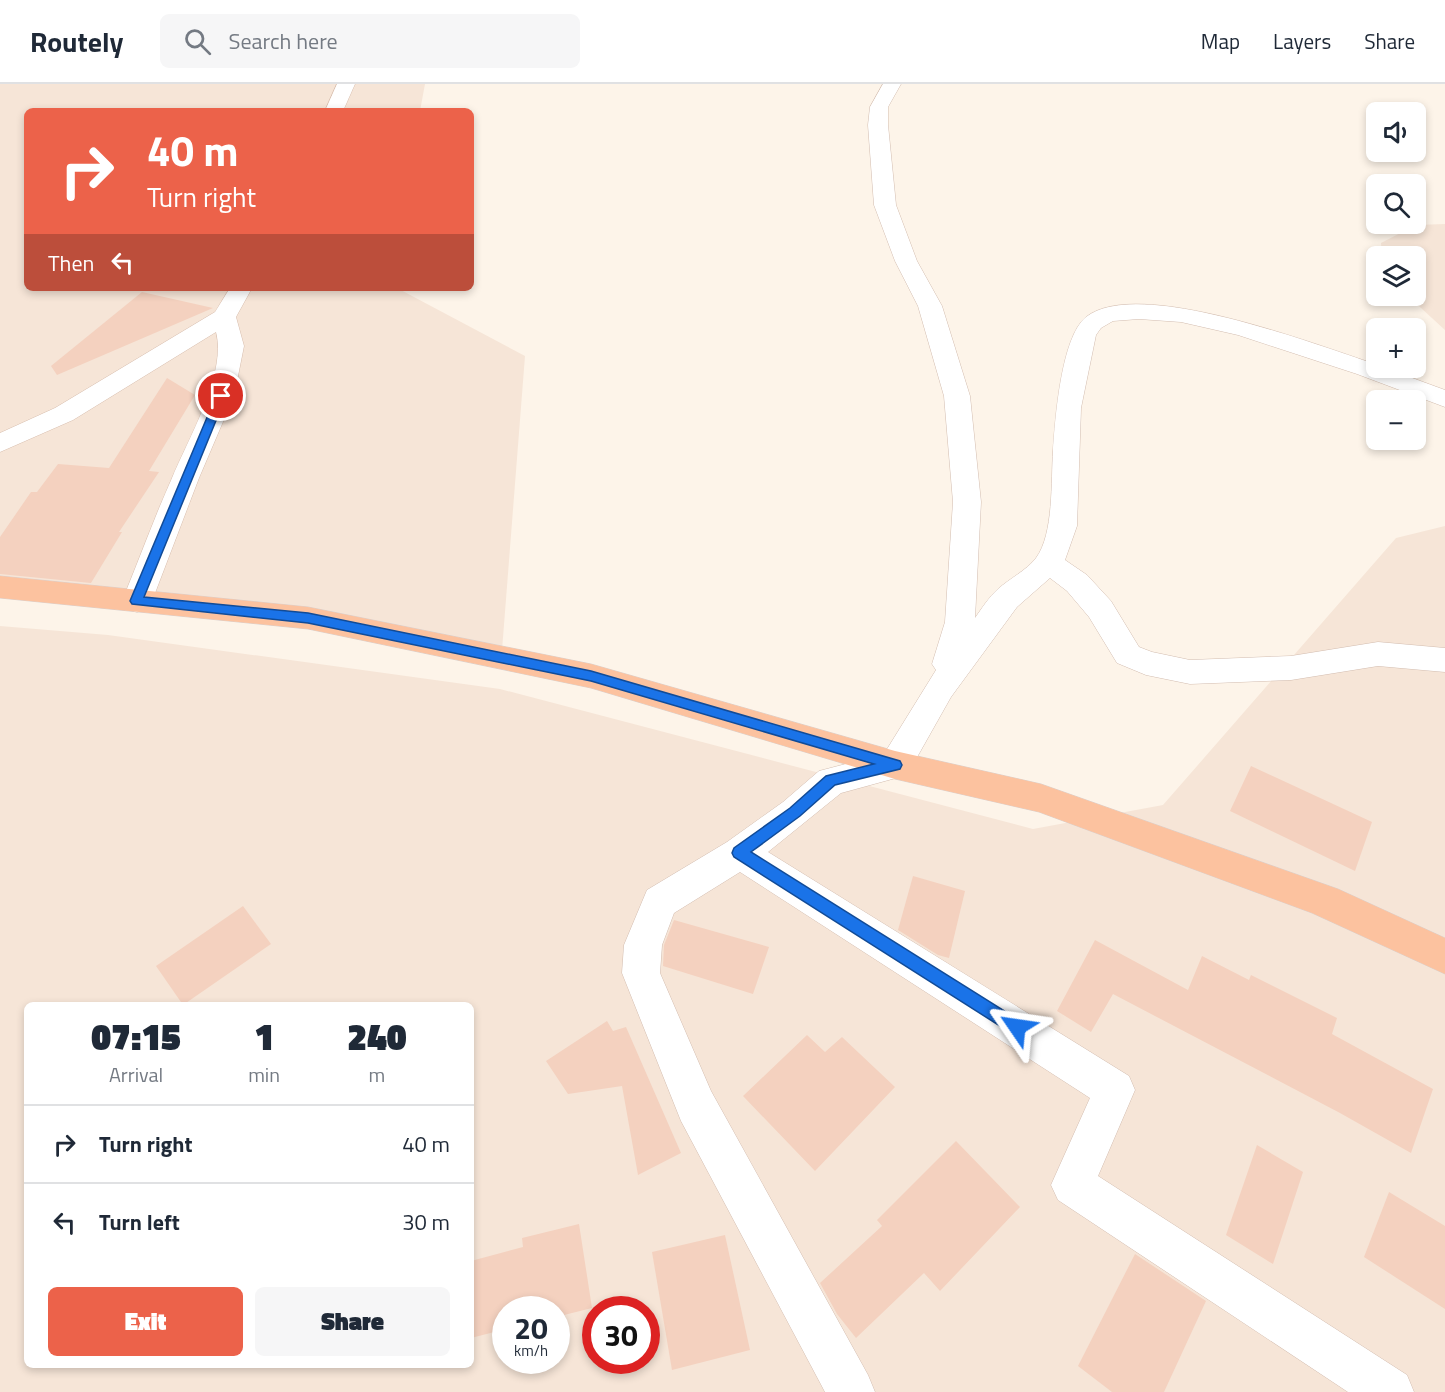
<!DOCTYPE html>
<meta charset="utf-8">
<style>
:root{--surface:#fff;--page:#f6f6f7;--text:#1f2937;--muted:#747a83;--line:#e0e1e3;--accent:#ec624a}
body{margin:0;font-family:"Titillium Web",sans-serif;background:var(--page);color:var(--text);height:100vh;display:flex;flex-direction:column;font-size:22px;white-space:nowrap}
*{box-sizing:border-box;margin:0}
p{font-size:20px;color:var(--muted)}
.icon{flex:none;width:33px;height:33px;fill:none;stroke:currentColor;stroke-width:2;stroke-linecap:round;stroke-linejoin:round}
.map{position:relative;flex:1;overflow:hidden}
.details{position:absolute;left:24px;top:918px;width:450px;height:366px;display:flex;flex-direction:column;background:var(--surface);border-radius:9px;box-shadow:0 3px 9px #0003}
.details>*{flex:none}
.hud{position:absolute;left:24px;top:24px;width:450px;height:183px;border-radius:9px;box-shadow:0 3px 9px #0003;background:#ec624a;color:#fff;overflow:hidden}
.controls{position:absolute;left:1366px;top:18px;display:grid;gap:12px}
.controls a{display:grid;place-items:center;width:60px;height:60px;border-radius:9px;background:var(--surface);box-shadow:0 3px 9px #0003;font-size:30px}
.speed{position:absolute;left:492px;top:1212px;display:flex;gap:12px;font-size:30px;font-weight:700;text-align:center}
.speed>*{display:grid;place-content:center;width:78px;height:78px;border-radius:50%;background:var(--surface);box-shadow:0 3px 9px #0003;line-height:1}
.speed small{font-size:15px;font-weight:400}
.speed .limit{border:9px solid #d22;background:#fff;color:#111}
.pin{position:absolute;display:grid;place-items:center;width:51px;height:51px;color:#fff;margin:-26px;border:3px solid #fff;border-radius:50%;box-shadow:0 2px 6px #0007}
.me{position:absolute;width:66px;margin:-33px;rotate:302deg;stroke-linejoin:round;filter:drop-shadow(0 0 4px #0008)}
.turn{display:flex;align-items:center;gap:21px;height:126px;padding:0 24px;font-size:27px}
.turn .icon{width:78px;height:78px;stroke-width:2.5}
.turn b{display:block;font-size:42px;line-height:51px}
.then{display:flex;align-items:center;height:57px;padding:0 24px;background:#0003;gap:12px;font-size:22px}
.eta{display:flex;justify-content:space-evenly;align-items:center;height:102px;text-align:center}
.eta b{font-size:36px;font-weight:800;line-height:42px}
.button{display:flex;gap:12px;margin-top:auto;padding:12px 24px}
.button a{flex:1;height:69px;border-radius:9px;background:var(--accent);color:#fff;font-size:24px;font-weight:800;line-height:69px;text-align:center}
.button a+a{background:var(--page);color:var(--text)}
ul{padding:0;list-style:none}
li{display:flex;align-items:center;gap:18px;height:78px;padding:0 24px;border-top:2px solid var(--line)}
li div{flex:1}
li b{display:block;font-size:22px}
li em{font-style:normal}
header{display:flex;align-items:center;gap:36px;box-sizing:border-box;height:84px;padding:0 30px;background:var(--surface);border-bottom:2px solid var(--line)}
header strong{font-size:28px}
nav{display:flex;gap:33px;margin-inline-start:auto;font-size:21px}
.search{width:420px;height:54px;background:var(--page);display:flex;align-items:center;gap:15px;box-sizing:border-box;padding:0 21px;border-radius:9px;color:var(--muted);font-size:22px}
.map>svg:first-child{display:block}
</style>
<header>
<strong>Routely</strong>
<div class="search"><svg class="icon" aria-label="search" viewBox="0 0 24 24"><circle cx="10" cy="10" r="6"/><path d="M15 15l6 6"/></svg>Search here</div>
<nav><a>Map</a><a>Layers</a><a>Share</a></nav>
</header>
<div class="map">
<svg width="1445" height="1308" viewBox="0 0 1445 1308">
<rect width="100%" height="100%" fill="#fdf4e9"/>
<g fill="#f6e5d7" fill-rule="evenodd">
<path d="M0,0h425l-5,27h-393v177h370l128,68 -24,307 -229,-41 -272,-26z"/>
<path d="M1445,140v106l-37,-34h8v-40h-34l-1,-13 35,-18z"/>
<path d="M1445,442v866h-1445v-766l108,9 392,54 533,140 130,-24 233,-267zM27,921h444v360h-444zM506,1226h50v50h-50zM596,1226h50v50h-50z"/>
</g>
<g fill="#f4d1bf">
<path d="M142,208l71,16 -156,67 -6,-9z"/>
<path d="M167,294l28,17 -46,76 10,1 -40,60h3l-31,51 -91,-9v-37l31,-45h6l21,-28 51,4z"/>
<path d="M1251,682l121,56 -17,49 -125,-60z"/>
<path d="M913,792l52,15 -16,67 -11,-3 -40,-25z"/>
<path d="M243,822l28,38 -88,61 -27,-39z"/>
<path d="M674,836l95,27 -16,47 -90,-28 1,-21z"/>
<path d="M1095,856l93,50 14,-34 47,24 2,-5 86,43 -5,16 101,55 -22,64 -71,-40 -227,-119 -22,38 -34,-21z"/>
<path d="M607,937l6,10 13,-4 55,126 -43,22 -16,-89 -54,8 -22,-33z"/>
<path d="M807,951l18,17 17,-15 53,50 -80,84 -72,-75z"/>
<path d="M956,1057l64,66 -80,84 -16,-18 -68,65 -19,-24 -17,-31 62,-57 -5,-6z"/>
<path d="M1257,1061l46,27 -30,92 -47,-29z"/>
<path d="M1389,1108l56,34v83l-81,-52z"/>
<path d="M579,1140l13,84 -36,9v-7h-50v19l-35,9v-77l52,-14 -1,-9z"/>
<path d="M725,1151l25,115 -78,20 -20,-118z"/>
<path d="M1135,1170l71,47 -42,91h-52l-34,-26z"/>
</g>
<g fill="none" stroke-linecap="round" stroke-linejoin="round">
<defs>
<path id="minor" d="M883,0h18l-13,23v18l8,80 21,56 25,45 28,90 11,106 -6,116c7,-10 14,-21 23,-29 11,-10 29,-19 38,-31 18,-24 15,-78 17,-107 2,-31 8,-114 33,-134 52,-41 230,28 289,47l2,4h8l60,22v17l-88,-33 -119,-39 -57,-13 -42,-3 -26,2 -12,7 -5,7 -15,73 -4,118 -12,34 22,15 24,26 28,46 13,5 38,8 101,-4 87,-14 67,6v24l-67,-6 -87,14 -101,4 -44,-9 -29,-12 -28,-46 -22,-26 -17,-13 -33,29 -66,90 -44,78 -66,18 -73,59 361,224 6,14 -37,86 309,199 7,17h-66l-290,-192 -7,-15 39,-87 -350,-226 -66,41 -12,32 -2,28 51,118 157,284 7,17h-50l-144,-271 -59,-148 2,-28 23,-55 80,-48 56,-40 36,-31 65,-17 52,-84 -4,-6 13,-42 8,-120 -9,-106 -26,-90 -23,-45 -21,-56 -6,-80 2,-18z"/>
<g id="secondary">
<path d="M337,0h18l-12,27h-18z"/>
<path d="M230,204h22l-16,29 8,29 -10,50 -35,82 -47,123 -4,8 -11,3 -11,-3 -4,-8c17,-41 32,-83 50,-123 16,-39 55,-104 44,-146l-143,88 -73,32v-19l55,-25 160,-96z"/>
</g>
<path id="trunk" d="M0,492l308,31 283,57 304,87 146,33 297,105 107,49v36l-133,-61 -273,-101 -144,-33 -304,-91 -283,-59 -308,-31z"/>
</defs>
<use href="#minor" stroke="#d3bdb0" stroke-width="1"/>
<use href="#secondary" stroke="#d7bdad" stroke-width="1"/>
<use href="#trunk" stroke="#dad0cd" stroke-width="1"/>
<use href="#minor" fill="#fff" fill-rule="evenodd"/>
<use href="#secondary" fill="#fff" fill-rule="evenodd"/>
<use href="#trunk" fill="#fcc29f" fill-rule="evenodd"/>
</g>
<path fill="#1a73e8" stroke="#114b97" stroke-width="1.5" d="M221,309l5,3 -82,201 164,16 283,58 309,90 2,4 -2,4 -65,16 -35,31 -49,36 271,170 3,5 -3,6 -5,2 -6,-2 -277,-176 -2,-4 2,-5 56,-40 36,-32 48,-12 -283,-83 -283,-58 -176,-19 -2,-3 86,-205z"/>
</svg>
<div class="controls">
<a><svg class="icon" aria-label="sound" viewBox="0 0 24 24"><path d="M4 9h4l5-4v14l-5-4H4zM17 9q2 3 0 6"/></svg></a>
<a><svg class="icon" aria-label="search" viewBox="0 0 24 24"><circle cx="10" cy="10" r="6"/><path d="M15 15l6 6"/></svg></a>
<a><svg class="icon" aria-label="layers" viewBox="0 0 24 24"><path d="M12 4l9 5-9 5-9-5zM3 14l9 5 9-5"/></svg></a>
<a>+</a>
<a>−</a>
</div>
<div class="speed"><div>20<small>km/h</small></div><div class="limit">30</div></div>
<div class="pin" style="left:221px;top:312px;background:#d93025"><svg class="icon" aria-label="arrive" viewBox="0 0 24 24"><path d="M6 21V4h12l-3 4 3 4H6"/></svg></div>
<svg class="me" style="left:1017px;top:943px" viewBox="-20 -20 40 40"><path d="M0-17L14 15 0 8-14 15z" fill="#1a73e8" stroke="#fff" stroke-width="4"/></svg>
<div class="hud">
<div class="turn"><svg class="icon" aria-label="right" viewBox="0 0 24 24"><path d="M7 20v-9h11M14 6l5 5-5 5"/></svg><div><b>40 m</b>Turn right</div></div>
<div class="then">Then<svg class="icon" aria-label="left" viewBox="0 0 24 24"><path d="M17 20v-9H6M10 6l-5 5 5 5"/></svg></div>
</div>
<section class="details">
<div class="eta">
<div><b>07:15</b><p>Arrival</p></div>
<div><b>1</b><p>min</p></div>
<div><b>240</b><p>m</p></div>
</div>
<ul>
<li><svg class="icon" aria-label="right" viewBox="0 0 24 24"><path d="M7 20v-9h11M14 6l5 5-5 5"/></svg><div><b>Turn right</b></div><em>40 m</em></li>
<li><svg class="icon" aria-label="left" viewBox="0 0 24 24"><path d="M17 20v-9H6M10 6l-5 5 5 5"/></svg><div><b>Turn left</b></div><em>30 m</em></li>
</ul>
<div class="button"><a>Exit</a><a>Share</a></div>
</section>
</div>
